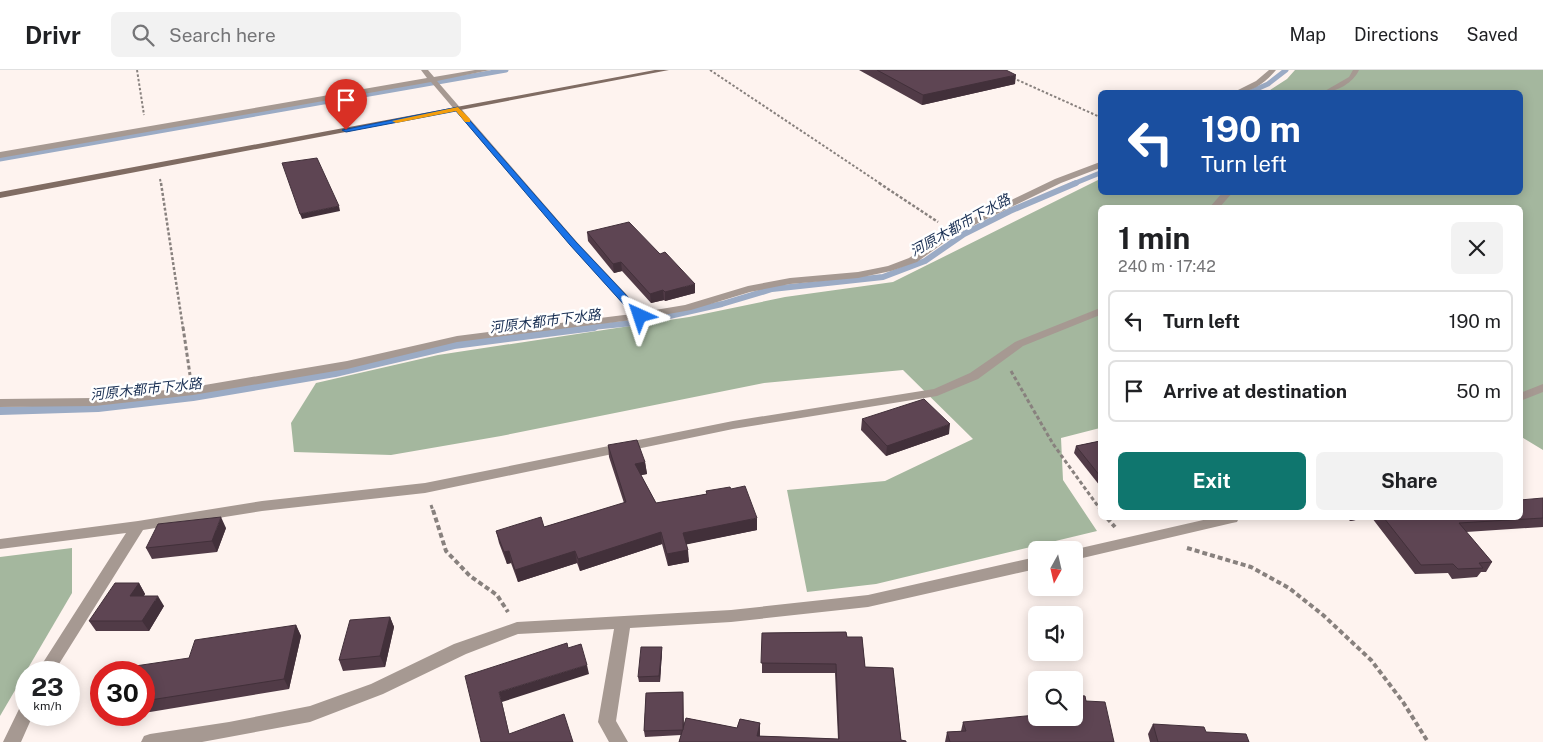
<!DOCTYPE html>
<meta charset="utf-8">
<style>
:root{--surface:#fff;--page:#f2f2f2;--text:#202124;--muted:#757577;--line:#e0e0e0;--accent:#0f766e}
body{margin:0;font-family:"Public Sans","Noto Sans JP",sans-serif;background:var(--page);color:var(--text);height:100vh;display:flex;flex-direction:column;font-size:19px;white-space:nowrap}
*{box-sizing:border-box;margin:0}
p{font-size:16px;color:var(--muted)}
.icon{flex:none;width:28px;height:28px;fill:none;stroke:currentColor;stroke-width:2;stroke-linecap:round;stroke-linejoin:round}
.map{position:relative;flex:1;overflow:hidden}
.side{position:absolute;left:1098px;top:135px;width:425px;height:315px;display:flex;flex-direction:column;background:var(--surface);border-radius:8px;box-shadow:0 2px 12px #0003}
.side>*{flex:none}
.guide{position:absolute;left:1098px;top:20px;width:425px;height:105px;border-radius:8px;box-shadow:0 2px 12px #0003;background:#1a4fa0;color:#fff;overflow:hidden}
.needle{width:32px;rotate:188deg}
.tools{position:absolute;left:1028px;top:471px;display:grid;gap:10px}
.tools a{display:grid;place-items:center;width:55px;height:55px;border-radius:8px;background:var(--surface);box-shadow:0 2px 12px #0003;font-size:25px}
.speed{position:absolute;left:15px;top:591px;display:flex;gap:10px;font-size:25px;font-weight:700;text-align:center}
.speed>*{display:grid;place-content:center;width:65px;height:65px;border-radius:50%;background:var(--surface);box-shadow:0 2px 12px #0003;line-height:1}
.speed small{font-size:12px;font-weight:400}
.speed .limit{border:8px solid #d22;background:#fff;color:#111}
.pin{position:absolute;display:grid;place-items:center;width:42px;height:42px;color:#fff;margin:-51px -21px;border-radius:50% 50% 50% 0;rotate:-45deg;box-shadow:0 0 5px #0007}
.pin .icon{rotate:45deg}
.me{position:absolute;width:55px;margin:-28px;rotate:318deg;stroke-linejoin:round;filter:drop-shadow(0 0 4px #0008)}
.turn{display:flex;align-items:center;gap:18px;height:105px;padding:0 20px;font-size:22px}
.turn .icon{width:65px;height:65px;stroke-width:2.5}
.turn b{display:block;font-size:35px;line-height:42px}
.round{display:grid;place-items:center;flex:none;width:52px;height:52px;border-radius:8px;background:var(--page)}
.summary{display:flex;align-items:center;justify-content:space-between;height:85px;padding:0 20px}
h1{font-size:30px;font-weight:700;line-height:38px}
.action{display:flex;gap:10px;margin-top:auto;padding:10px 20px}
.action a{flex:1;height:58px;border-radius:8px;background:var(--accent);color:#fff;font-size:20px;font-weight:700;line-height:58px;text-align:center}
.action a+a{background:var(--page);color:var(--text)}
ul{padding:0;list-style:none}
li{display:flex;align-items:center;gap:15px;height:62px;margin:0 10px 8px;padding:0 10px;border:2px solid var(--line);border-radius:8px}
li div{flex:1}
li b{display:block;font-size:19px}
li em{font-style:normal}
header{display:flex;align-items:center;gap:30px;box-sizing:border-box;height:70px;padding:0 25px;background:var(--surface);border-bottom:1px solid var(--line)}
header strong{font-size:24px}
nav{display:flex;gap:28px;margin-inline-start:auto;font-size:18px}
.search{width:350px;height:45px;background:var(--page);display:flex;align-items:center;gap:12px;box-sizing:border-box;padding:0 18px;border-radius:8px;color:var(--muted);font-size:19px}
.map>svg:first-child{display:block}
</style>
<header>
<strong>Drivr</strong>
<div class="search"><svg class="icon" aria-label="search" viewBox="0 0 24 24"><circle cx="10" cy="10" r="6"/><path d="M15 15l6 6"/></svg>Search here</div>
<nav><a>Map</a><a>Directions</a><a>Saved</a></nav>
</header>
<div class="map">
<svg width="1543" height="672" viewBox="0 0 1543 672">
<rect width="100%" height="100%" fill="#fef3ef"/>
<g fill="#a4b79e">
<path d="M1295,0h248v380l-23,-14v-228h-420v220l-39,10 2,42 34,51 -221,53 -69,8 -20,-102 98,-9 88,-42 -70,-69 -139,13 -263,53 -110,19 -97,-3 -3,-29 25,-40 122,-28 251,-38 96,-20 108,-15 207,-103v13h420v-100h-253l20,-13z"/>
<path d="M72,478v45l-72,123v-159z"/>
</g>
<g fill="none" stroke-linecap="round" stroke-linejoin="round">
<g stroke="#9babc5" stroke-width="5">
<path d="M1250,22l18,-8 18,-14"/>
<path d="M0,89l506,-89"/>
<path d="M1073,114l27,-11"/>
</g>
<path stroke="#9babc5" stroke-width="6" d="M582,258l61,-6 79,-18 50,-15 111,-12 42,-16 39,-27 46,-23 66,-28"/>
<path stroke="#9babc5" stroke-width="8" d="M0,341l98,-3 95,-11 142,-24 119,-28 140,-18"/>
<g stroke="#88817e" stroke-width="2" stroke-dasharray="2.5 2" stroke-linecap="butt">
<path d="M137,0l7,45"/>
<path d="M710,0l171,114"/>
<path d="M1013,8l87,39"/>
<path d="M160,109l1,5"/>
</g>
<g stroke="#88817e" stroke-width="2.5" stroke-dasharray="3 2" stroke-linecap="butt">
<path d="M161,113l22,145"/>
<path d="M879,113l59,39"/>
</g>
<g stroke="#88817e" stroke-width="3" stroke-dasharray="4 2.5" stroke-linecap="butt">
<path d="M183,257l7,48"/>
<path d="M1011,301l42,73 47,65"/>
<path d="M431,435l2,6"/>
</g>
<g stroke="#88817e" stroke-width="4" stroke-dasharray="5 3" stroke-linecap="butt">
<path d="M433,440l13,41 24,25 27,19 11,17"/>
<path d="M1107,448l8,9"/>
<path d="M1187,478l64,19 38,21 34,27 48,45 32,42 25,40"/>
</g>
<g fill="#a69992" fill-rule="evenodd">
<path d="M421,0h7l6,7 41,-7h15l-53,11 139,160 67,71 42,-7 63,-19 42,-8 68,-6 30,-6 21,-8 41,-28 53,-26 52,-25 45,-17v6l-39,15 -52,25 -53,26 -39,28 -26,9 -33,7 -68,6 -40,8 -59,18 -51,9 -183,23 -110,27 -154,26 -98,11 -95,1v-8l95,-1 98,-11 154,-26 110,-25 175,-22 -62,-69 -139,-163 -431,76v-6l427,-74z"/>
<path d="M1269,0h7c-10,12 -25,24 -42,22l22,-11z"/>
<path d="M1353,0h6c-6,13 -22,22 -36,22l26,-15z"/>
<path d="M1223,122h10l-14,16h-10z"/>
<path d="M1100,238v7l-77,31 -45,33 -41,17 -204,33 -308,64 -163,18 -119,19 -89,142h-17l89,-139 -126,16v-10l138,-18 124,-20 163,-18 308,-62 201,-32 36,-16 45,-31z"/>
<path d="M1543,314v8l-23,9v-8z"/>
<path d="M1212,448h27l-2,4 -5,1 -158,37 -2,-10z"/>
<path d="M1036,487v12l-168,38 -137,15 -101,6 -14,93 12,21h-19l-11,-20 16,-93 -96,5 -52,20 -83,40 -73,28 -108,20h-61l3,-6 6,-2 79,-12 81,-16 61,-22 83,-40 63,-22 214,-12 137,-15z"/>
<path d="M26,635v10h7l-12,27h-18l17,-35z"/>
</g>
<path fill="#806c63" fill-rule="evenodd" d="M655,0h14l-669,128v-6z"/>
</g>
<g fill="#513b47">
<path d="M859,0h147l9,14 -93,21z"/>
<path d="M587,162l108,61 -30,8 -1,-1 -13,3 -29,-32 -8,2 -26,-32z"/>
<path d="M862,349l87,15 -63,22 -25,-26z"/>
<path d="M1100,371v45l-26,-33 2,-7z"/>
<path d="M608,375l37,17 2,12 -6,1 15,28 51,-9 -1,-3 25,-2 26,41 -71,14 3,18 -21,4 -6,-22 -82,27 -3,-8 -59,19 -7,-19 -4,1 -8,-21 -3,-12 48,-4 80,-24 -15,-46z"/>
<path d="M1543,428v29l-77,5 26,30 -6,10h-5l-4,5 -25,2 -4,-6 -33,1 -43,-56h148z"/>
<path d="M1347,448h20l-17,3z"/>
<path d="M226,458l-9,24 -65,7 -6,-11z"/>
<path d="M139,513l6,11 -1,2 20,10 -15,25h-53l-7,-10z"/>
<path d="M390,547l4,10 -9,40 -42,4 -4,-11z"/>
<path d="M296,555l5,11 -12,53 -145,24v-41l45,-14z"/>
<path d="M846,562l1,5h15l3,30 28,1 8,72 5,1v1h-227l2,-7 -36,2 -1,-6 2,-38 37,-1 1,33 2,-7 51,10 3,-9 20,4v13l78,3 -3,-66h-73v-40z"/>
<path d="M662,582l-2,30h-21l-1,-5z"/>
<path d="M1086,631l28,41h-169l2,-10 14,-1 2,-9 111,-4z"/>
<path d="M104,645h25l-22,4z"/>
<path d="M1153,654l53,8 43,10h-99l-2,-8z"/>
</g>
<g fill="#42303a">
<path d="M1016,5l-1,9 -93,21 1,-10z"/>
<path d="M339,136l1,5 -38,8 -2,-5z"/>
<path d="M621,192l1,9 -8,2 -1,-9z"/>
<path d="M695,214v9l-30,8v-9z"/>
<path d="M663,220l1,10 -13,3 -1,-9z"/>
<path d="M950,354l-1,10 -63,22 1,-10z"/>
<path d="M645,392l2,12 -10,2 -2,-12z"/>
<path d="M221,447l5,11 -9,24 -5,-11z"/>
<path d="M757,448v12l-73,15 -1,-12z"/>
<path d="M1352,448h15l-17,3z"/>
<path d="M661,462l1,12 -82,27 -2,-12z"/>
<path d="M688,480l1,12 -21,4 -1,-12z"/>
<path d="M509,481l2,12 -4,1 -3,-12z"/>
<path d="M575,481l2,12 -59,19 -3,-12z"/>
<path d="M139,513l6,11 -9,12 -6,-10z"/>
<path d="M158,526l6,10 -15,25 -7,-10z"/>
<path d="M390,547l4,10 -9,40 -5,-11z"/>
<path d="M296,555l5,11 -12,53 -5,-10z"/>
<path d="M662,577v5l-2,30 -1,-6z"/>
<path d="M587,595l2,9 -87,28 9,40 -12,-50z"/>
<path d="M760,653v10l-2,9 -1,-6z"/>
</g>
<g fill="#5e4553" stroke="#42303a">
<path d="M877,0h129l10,5 -93,20z"/>
<path d="M317,88l22,48 -39,8 -18,-51z"/>
<path d="M629,152l31,32 5,-2 30,32 -30,8 -2,-2 -13,4 -29,-32 -8,2 -26,-32z"/>
<path d="M924,329l26,25 -63,22 -25,-27z"/>
<path d="M637,370l8,22 -10,2 21,39 51,-9 -1,-3 24,-4 1,2 14,-3 12,32 -74,15 5,17 -21,4 -6,-22 -83,27 -3,-8 -60,19 -6,-19 -5,1 -8,-21 45,-14 3,10 82,-25 -18,-57z"/>
<path d="M1100,371v35l-24,-30z"/>
<path d="M1543,428v20l-84,5 33,39 -13,1 4,5 -25,1 -5,-5 -32,1 -37,-47h136v-18z"/>
<path d="M221,447l-9,24 -66,7 12,-24z"/>
<path d="M115,513h24l-9,13h28l-16,25h-53z"/>
<path d="M390,547l-10,39 -41,4 11,-40z"/>
<path d="M296,555l-12,54 -140,22v-29h-31l2,-3 74,-11 6,-18z"/>
<path d="M846,562l1,5h15l3,30 28,1 8,72 5,1v1h-227l7,-24 51,10 3,-9 20,4 -3,13 82,3 -3,-75 -75,-1 1,-30z"/>
<path d="M567,573l1,5 13,-4 6,21 -88,27 10,42 55,-20 9,28h-92l-16,-66z"/>
<path d="M641,577h21l-3,29 -21,1z"/>
<path d="M683,622v38l-39,1 2,-38z"/>
<path d="M1074,625l11,1 1,5 19,1 9,40h-164l-3,-10 19,-1 -3,-9 73,-7v3h38z"/>
<path d="M1153,654l51,3 2,5 40,2 3,8h-91z"/>
</g>
<path fill="#1a73e8" stroke="#114b97" d="M458,37l118,135 68,72v4h-8l-66,-73 -114,-134 -110,21 -4,-2z"/>
<path fill="#f59e0b" d="M458,37l12,12v3h-5l-9,-11 -60,12 -4,-2z"/>
<g text-anchor="middle" dominant-baseline="central" stroke-width="5" stroke-linejoin="round" paint-order="stroke">
<g font-size="14" font-style="italic" fill="#1a3054" stroke="#fff">
<text transform="translate(960 155) rotate(-29)">河原木都市下水路</text>
<text transform="translate(545 251) rotate(-7)">河原木都市下水路</text>
<text transform="translate(146 319) rotate(-6)">河原木都市下水路</text>
</g>
</g>
</svg>
<div class="tools">
<a><svg class="needle" viewBox="-14 -14 28 28"><path d="M0-13l5 13h-10z" fill="#e53935"/><path d="M0 13l5-13h-10z" fill="#757577"/></svg></a>
<a><svg class="icon" aria-label="sound" viewBox="0 0 24 24"><path d="M4 9h4l5-4v14l-5-4H4zM17 9q2 3 0 6"/></svg></a>
<a><svg class="icon" aria-label="search" viewBox="0 0 24 24"><circle cx="10" cy="10" r="6"/><path d="M15 15l6 6"/></svg></a>
</div>
<div class="speed"><div>23<small>km/h</small></div><div class="limit">30</div></div>
<div class="pin" style="left:346px;top:60px;background:#d93025"><svg class="icon" aria-label="arrive" viewBox="0 0 24 24"><path d="M6 21V4h12l-3 4 3 4H6"/></svg></div>
<svg class="me" style="left:640px;top:246px" viewBox="-20 -20 40 40"><path d="M0-17L14 15 0 8-14 15z" fill="#1a73e8" stroke="#fff" stroke-width="4"/></svg>
<div class="guide">
<div class="turn"><svg class="icon" aria-label="left" viewBox="0 0 24 24"><path d="M17 20v-9H6M10 6l-5 5 5 5"/></svg><div><b>190 m</b>Turn left</div></div>
</div>
<section class="side">
<div class="summary"><div><h1>1 min</h1><p>240 m · 17:42</p></div><a class="round"><svg class="icon" aria-label="close" viewBox="0 0 24 24"><path d="M6 6l12 12M18 6L6 18"/></svg></a></div>
<ul>
<li><svg class="icon" aria-label="left" viewBox="0 0 24 24"><path d="M17 20v-9H6M10 6l-5 5 5 5"/></svg><div><b>Turn left</b></div><em>190 m</em></li>
<li><svg class="icon" aria-label="arrive" viewBox="0 0 24 24"><path d="M6 21V4h12l-3 4 3 4H6"/></svg><div><b>Arrive at destination</b></div><em>50 m</em></li>
</ul>
<div class="action"><a>Exit</a><a>Share</a></div>
</section>
</div>
